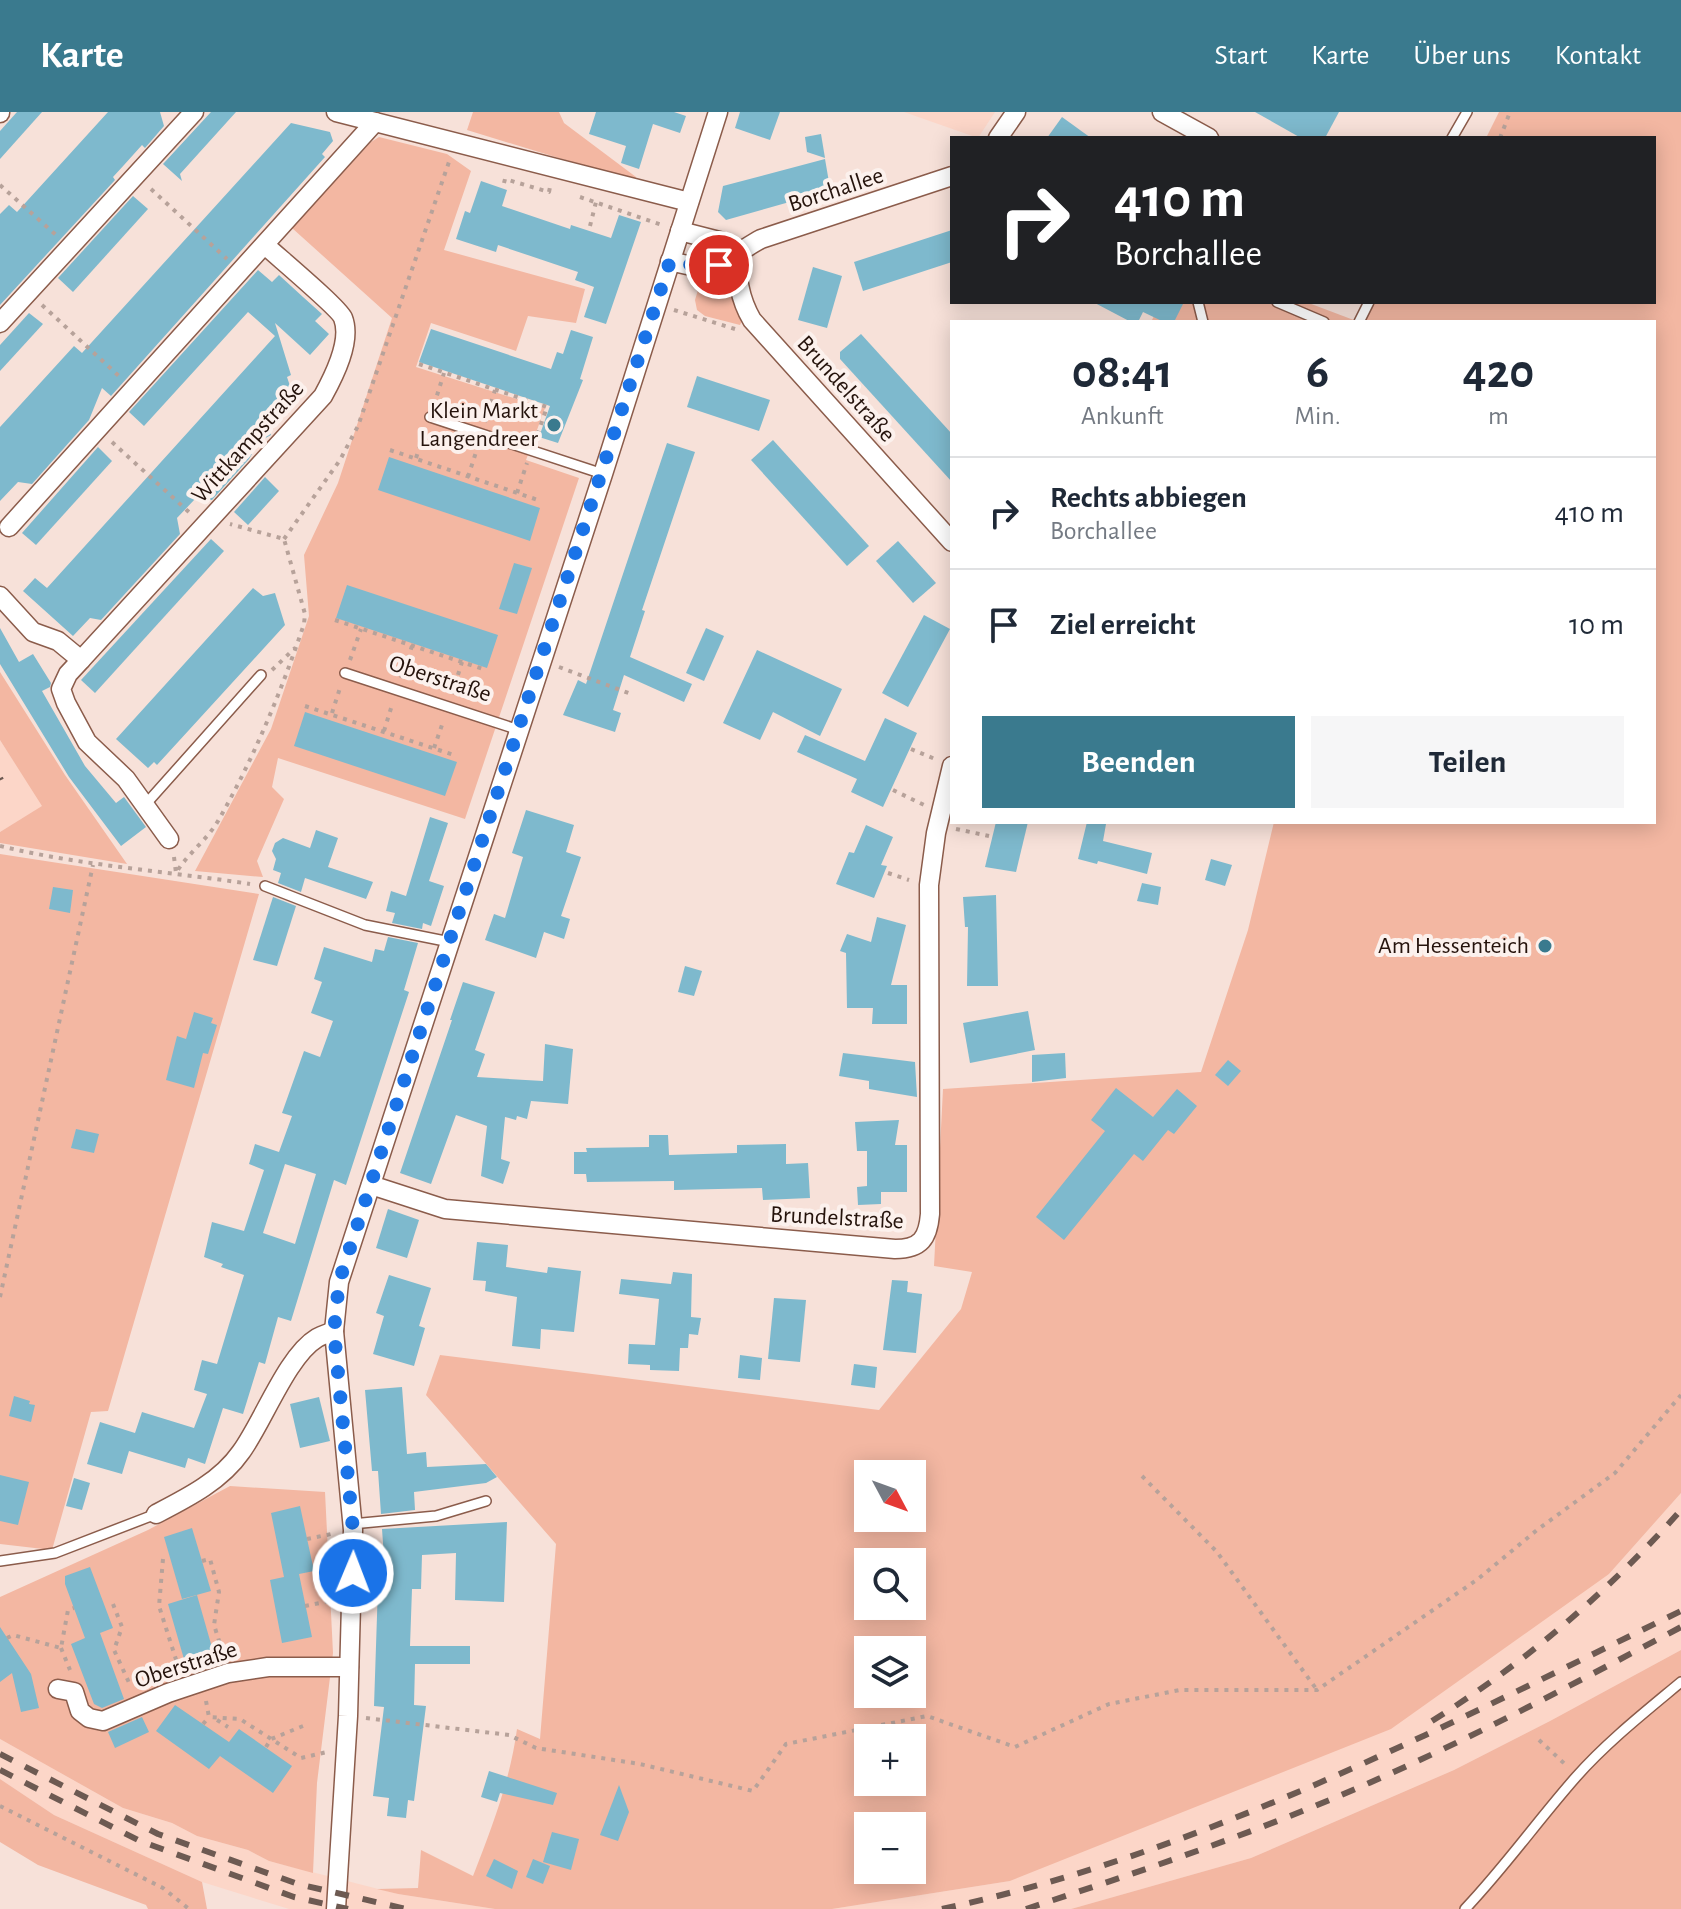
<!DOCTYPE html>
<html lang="de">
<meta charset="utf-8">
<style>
:root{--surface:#fff;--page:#f6f6f7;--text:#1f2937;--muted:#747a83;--line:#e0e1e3;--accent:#3a7a8e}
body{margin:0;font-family:"Alegreya Sans",sans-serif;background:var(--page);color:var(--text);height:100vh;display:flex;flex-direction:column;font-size:30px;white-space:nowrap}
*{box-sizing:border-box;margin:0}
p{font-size:26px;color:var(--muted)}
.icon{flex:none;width:44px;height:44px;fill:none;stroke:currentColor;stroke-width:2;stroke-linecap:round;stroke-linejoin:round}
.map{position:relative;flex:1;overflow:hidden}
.details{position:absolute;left:950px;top:208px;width:706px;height:504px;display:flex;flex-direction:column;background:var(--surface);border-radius:0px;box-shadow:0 4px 20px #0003}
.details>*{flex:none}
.hud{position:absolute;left:950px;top:24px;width:706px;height:168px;border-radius:0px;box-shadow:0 4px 20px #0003;background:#202124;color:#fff;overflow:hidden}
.needle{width:52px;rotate:131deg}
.fabs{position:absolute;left:854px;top:1348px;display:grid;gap:16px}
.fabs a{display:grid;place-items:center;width:72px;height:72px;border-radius:0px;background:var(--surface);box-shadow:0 4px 20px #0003;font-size:40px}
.pin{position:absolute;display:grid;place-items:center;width:68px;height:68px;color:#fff;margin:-34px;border:4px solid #fff;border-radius:50%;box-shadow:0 2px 8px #0007}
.me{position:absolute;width:88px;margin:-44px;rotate:1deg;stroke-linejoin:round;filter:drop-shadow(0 0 6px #0008)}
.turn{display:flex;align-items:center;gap:28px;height:168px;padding:0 32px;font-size:36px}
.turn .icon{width:104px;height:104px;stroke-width:2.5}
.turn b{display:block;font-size:56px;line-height:68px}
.eta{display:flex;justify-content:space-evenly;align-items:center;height:136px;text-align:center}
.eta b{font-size:48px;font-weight:700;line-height:56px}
.cta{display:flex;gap:16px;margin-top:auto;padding:16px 32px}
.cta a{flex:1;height:92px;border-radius:0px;background:var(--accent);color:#fff;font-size:32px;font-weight:700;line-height:92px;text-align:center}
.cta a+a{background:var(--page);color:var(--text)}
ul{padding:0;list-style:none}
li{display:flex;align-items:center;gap:24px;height:112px;padding:0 32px;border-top:2px solid var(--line)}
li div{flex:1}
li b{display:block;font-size:30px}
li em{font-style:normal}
header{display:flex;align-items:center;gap:48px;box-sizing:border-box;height:112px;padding:0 40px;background:var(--accent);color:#fff}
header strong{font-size:38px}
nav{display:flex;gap:44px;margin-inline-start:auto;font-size:28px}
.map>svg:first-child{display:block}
</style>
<header>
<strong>Karte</strong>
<nav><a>Start</a><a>Karte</a><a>Über uns</a><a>Kontakt</a></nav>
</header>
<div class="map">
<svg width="1681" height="1797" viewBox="0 0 1681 1797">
<rect width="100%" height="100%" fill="#f7e1d9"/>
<g fill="#fcd6c8">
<path d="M904,0h91l-17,26z"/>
<path d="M0,628l43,66 -43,26z"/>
<path d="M1681,1381v157l-131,71 -96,49 -203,88 -180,51h-239l178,-28 599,-307z"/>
<path d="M0,1627l123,69 49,15 25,13 51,14 21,11 129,33 97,15h-206l-87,-27 -148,-67 -54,-36z"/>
</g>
<g fill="#f3b7a2" fill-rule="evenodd">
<path d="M473,0h86l5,11 72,54 -2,4 -167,-51z"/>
<path d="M1499,0h182v1381l-72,81 -218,155 -381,152 -178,28h-337l-97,-15 -21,-5 41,-1 3,-38 52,26c19,-49 37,-95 44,-147l23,10 16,-195 -130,-149 14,-40 439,55 82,-101 11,-37 -38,-6 9,-177 258,-17 47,-142 26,-108h380v-500h-289l9,-20h280v-164h-168zM868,1362h44v44h-44zM868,1450h44v44h-44zM868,1538h44v44h-44zM868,1626h44v44h-44zM868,1714h44v44h-44z"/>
<path d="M379,25l68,17 24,17 -27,79 141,39 -9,34 -48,-7 -12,35 -85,-28 -15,44 129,41 -19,52 53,18 -114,341 -187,-61 -6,29 12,12 -27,62 6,16 -68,-6 76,-142 38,-113 -5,-61 34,-72 54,-165 -100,-90 79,-86z"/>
<path d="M719,165c12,7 16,30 23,44l-2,4 -35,-9 -8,-6 -2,-10 6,-20z"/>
<path d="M1161,190h145l53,20h-208z"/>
<path d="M0,560l65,103 62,89 -127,-21v-11l42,-26 -42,-66z"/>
<path d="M0,742l259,40 -151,517 -17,1 -39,138 -52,-6z"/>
<path d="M230,1374l95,6 8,161 -16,130 -4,90 -44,-12 -21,-11 -51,-14 -25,-13 -49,-15 -123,-69v-142l148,-67z"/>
<path d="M1681,1538v259h-610l180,-51 203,-88 96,-49z"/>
<path d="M0,1667l54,36 148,67 5,27h-59l-2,-4 -108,-40 -38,-23z"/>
</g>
<g fill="#7eb9cd" fill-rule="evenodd">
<path d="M17,0h25l-42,47v-28z"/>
<path d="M108,0h52l4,14 -19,22 -3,-3 -18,20 -11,12 2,3 -115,125v-91l9,-9 8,7z"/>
<path d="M211,0h25l-56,62 2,7 -19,-17z"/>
<path d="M596,0h78l12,4 -6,17 -27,-9 -14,45 -18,-6 5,-17 -37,-12z"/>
<path d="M740,0h40l-10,28 -35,-12z"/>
<path d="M1255,0h84l-14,26h-24z"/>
<path d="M1062,5l29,21h-44z"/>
<path d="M291,11l39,9 3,9 -11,13 3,3 -214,239 -9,-8 -13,32 -57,64 -14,-2 -18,19v-74l74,-81 8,7z"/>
<path d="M821,22l4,24 -18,-6 -2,-15z"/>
<path d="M825,47l5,29 -39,7 2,6 -67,19 -8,-8 5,-26z"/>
<path d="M481,69l26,9 -5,16 68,23 1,-4 40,13 8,-23 22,7 -35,102 -22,-7 10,-30 -19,-7 3,-8 -80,-27 -2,7 -40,-13 9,-28 5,2z"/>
<path d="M133,84l15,13 -75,83 -15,-14z"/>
<path d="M952,118v32l-89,29 -9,-29z"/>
<path d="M813,155l29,9 -15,52 -29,-8z"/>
<path d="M258,158l14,12 7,-7 24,22 19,17 -7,7 14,13 -19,21 -35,-32 16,52 -4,2 5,15 -9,9v6h-5v5l-16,1 9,22 -23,13 4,6 -3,5 -37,41 -17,-1 -18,19 3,16 -79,86 -11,-2 -17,18 -50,-45 12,-13 12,10 228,-252 -27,-24 -104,114 -15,-14z"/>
<path d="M1093,190h91l-10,20h-10l-21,-10 -5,10h-7z"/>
<path d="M29,201l14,11 -43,47v-26z"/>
<path d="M431,217l120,40 6,-17 6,2 8,-24 22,7 -13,42 3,1 -25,63 -19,-6 11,-31 -131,-44z"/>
<path d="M861,222l91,100v48l-112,-123v-7z"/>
<path d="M697,264l73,24 -11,31 -72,-24z"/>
<path d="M773,328l96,106 -22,20 -96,-106z"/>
<path d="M667,331l28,9 -53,158 3,1 -15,46 62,27 -8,18 -60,-27 -11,35 8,3 -6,19 -52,-17 15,-35 8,4z"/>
<path d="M98,335l14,14 -76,84 -14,-12z"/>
<path d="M389,345l151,51 -10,33 -152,-51z"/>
<path d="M265,365l14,14 -31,34 -14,-13z"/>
<path d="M211,427l13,12 -129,142 -14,-13z"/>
<path d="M898,429l38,42 -23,20 -37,-42z"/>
<path d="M514,451l18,5 -15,46 -18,-5z"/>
<path d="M347,473l151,50 -11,33 -151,-50z"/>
<path d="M253,476l10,8 12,-3 10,32 -128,140 -3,-3 -6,6 -32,-29z"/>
<path d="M924,503l26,14 -42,78 -26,-14z"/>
<path d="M0,516l19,34 14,-8 18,29 -1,4 -8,4 43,75 31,37 8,-6 22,30 -25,19 -52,-69 -69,-113z"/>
<path d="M706,516l18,8 -20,45 -18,-8z"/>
<path d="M757,538l85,39 -22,47 -47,-24 -13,28 -37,-17z"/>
<path d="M305,600l152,50 -12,34 -151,-50z"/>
<path d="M885,606l32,15 -34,74 -32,-15 6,-13 -60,-27 8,-17 60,26z"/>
<path d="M526,698l48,15 -8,27 15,5 -20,59 9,3 -6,20 -20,-7 -8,26 -51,-18 9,-26 11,4 18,-61 -11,-4z"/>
<path d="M430,705l18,6 -19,58 15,5 -13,40 -8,-3 -1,6 -30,-6 3,-10 -9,-2 5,-20 15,5z"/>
<path d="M996,710h32l-12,50 -31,-5z"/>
<path d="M1087,710l19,2 -3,17 49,12 -5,21 -49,-13 -1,3 -19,-5z"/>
<path d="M866,713l27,12 -12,28 6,1 -13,32 -38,-14 13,-32 5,1z"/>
<path d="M316,718l22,8 -10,29 45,15 -7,17 -61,-21 -4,14 -23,-9 3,-10 -8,-3 3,-11 -4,-8 3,-8 8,-5 27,10z"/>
<path d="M1211,747l21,6 -7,21 -20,-6z"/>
<path d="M1142,771l19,4 -3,18 -21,-4z"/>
<path d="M53,775l20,3 -3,23 -21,-4z"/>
<path d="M996,783l2,91h-31l1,-59h-3l-2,-30z"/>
<path d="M273,785l23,9 -19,60 -24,-6z"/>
<path d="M877,805l29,8 -15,60h16v39h-35l1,-16h-26l-1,-55 -6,-2 7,-17 24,8z"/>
<path d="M388,825l30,6 -14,47 5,2 -63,193 -12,-5 -43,141 -13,-4 -13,47 -6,-2 -16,52 -20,-6 -18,56 -17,-6 -3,10 -56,-17 -7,23 -35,-10 13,-42 35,11 7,-21 52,16 13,-34 -13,-4 8,-30 15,4 27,-89 -23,-8 2,-3 -19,-7 8,-35 32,9 20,-61 -15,-6 6,-20 24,8 13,-36 -10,-3 22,-62 16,6 13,-36 -22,-8 11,-31 -8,-3 10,-32 48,15 3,-13 9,2zM285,1052l31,10 -21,70 -32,-11z"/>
<path d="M685,854l17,5 -8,25 -16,-4z"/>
<path d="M463,870l32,10 -20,58 10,4 -8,23 66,4 2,-37 28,5 -5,55 -37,-3 -4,18 -10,-3 -1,4 -11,-3 -4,42 9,3 -7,22 -22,-8 6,-50 -31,-11 -25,69 -31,-11 52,-153h-2z"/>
<path d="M1028,899l7,39 -65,13 -7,-40z"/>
<path d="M194,900l19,6 -2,5 6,2 -9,29 -5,-1 -9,35 -28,-8 11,-44 9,3z"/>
<path d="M843,941l72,9 2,35 -48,-8v-8l-30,-5z"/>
<path d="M1065,941l1,25 -34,4v-27z"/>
<path d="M1228,948l13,11 -13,15 -13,-11z"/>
<path d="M1116,976l37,29 24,-28 20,17 -23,28 -6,-4 -25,31 -9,-7 -70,86 -28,-23 69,-86 -14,-11z"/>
<path d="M899,1008l-4,25h12v47h-26v12l-23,1 -1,-18 10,-1v-35h-10l-2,-29z"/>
<path d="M76,1017l23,5 -5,19 -23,-5z"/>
<path d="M649,1023h19l1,20 68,-2v-8l49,-1v20l22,-1 2,35 -47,2 -1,-12 -88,2v-9l-87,1 -1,-8h-12v-22h13l-1,-4 63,-1z"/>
<path d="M388,1097l31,11 -12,38 -31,-10z"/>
<path d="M477,1130l31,3 -2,22 41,6 1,-6 33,4 -7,61 -33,-3 -1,20 -28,-3 5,-49 -32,-6 1,-10 -13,-1z"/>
<path d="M673,1160l19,2 -1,43 10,1 -3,17 -9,-1 -1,14h-8l-1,23 -29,-1v-5l-22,-1 1,-20 26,1 4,-46 -40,-5 2,-15 50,5z"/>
<path d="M389,1163l42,13 -12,38 6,2 -11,38 -41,-12 11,-38 -8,-3z"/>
<path d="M892,1168l16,1 -1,11 15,2 -6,59 -33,-3z"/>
<path d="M774,1186l32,2 -6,62 -32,-3z"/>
<path d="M740,1243l22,3 -2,22 -22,-2z"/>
<path d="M854,1252l23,3 -2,21 -24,-3z"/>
<path d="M402,1275l5,67 19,-2 1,15 59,-3 11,13 -11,6 -72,9 1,18 -34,4 -3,-43h-6l-7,-81z"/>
<path d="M14,1284l16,5 -1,3 6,1 -4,17 -22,-6z"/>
<path d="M319,1285l11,44 -30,7 -10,-44z"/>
<path d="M0,1363l29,7 -11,43 -18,-4z"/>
<path d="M74,1366l16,5 -8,27 -16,-4z"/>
<path d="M300,1394l14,65 -15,3 13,63 -30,6 -12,-63 14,-3 -13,-64z"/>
<path d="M507,1410l-3,80 -49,-2 1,-47 -34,2 -1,34h-9l-2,57h60v18h-55l-1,41 12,1 -12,95 -6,-1 -2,18 -19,-2 2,-18 -16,-2 11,-89 -10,-1 5,-150 5,1 -2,-28z"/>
<path d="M192,1416l19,63 -29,8 -18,-62z"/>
<path d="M90,1455l23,61 -13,5 24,66 -22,9 -8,-4 -23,-60 14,-6 -20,-54v-8z"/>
<path d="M197,1483l18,63 -29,8 -18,-62z"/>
<path d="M0,1515l31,47 8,34 -18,4 -9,-39 -12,9z"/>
<path d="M175,1593l54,37 10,-13 53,37 -19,27 -53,-37 -11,13 -53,-38z"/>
<path d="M142,1605l7,15 -34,16 -7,-16z"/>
<path d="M489,1659l68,22 -4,12 -53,-12 -3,9 -16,-5z"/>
<path d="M619,1673l10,27 -11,29 -18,-6z"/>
<path d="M552,1720l27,7 -8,31 -28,-8z"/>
<path d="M494,1747l24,12 -6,18 -26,-13z"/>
<path d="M533,1747l17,7 -7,18 -17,-7z"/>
</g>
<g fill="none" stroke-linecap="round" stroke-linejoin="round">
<defs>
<g id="lane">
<path d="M1452,26l15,-26"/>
<path d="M1198,190l5,20"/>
<path d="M1277,190l47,20"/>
<path d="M1359,210l10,-20"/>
<path d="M430,305l173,57"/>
<path d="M345,561l174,57"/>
<path d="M145,693l116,-130"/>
<path d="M265,774l100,39 85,17"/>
<path d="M352,1412l84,-8 50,-15"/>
<path d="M0,1449l55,-8 101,-39"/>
<path d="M1465,1797c40,-42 73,-89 111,-132 31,-35 69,-65 105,-95"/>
</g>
<g id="street">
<path d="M336,0l353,90"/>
<path d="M1162,0l47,26"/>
<path d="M0,1v-1"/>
<path d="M998,26l18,-26"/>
<path d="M680,119l43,11 13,10"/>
<path d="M736,140c1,25 3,46 16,68l200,222"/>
<path d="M670,149c10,2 22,6 32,6 17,1 42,-19 59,-28l191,-63"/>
<path d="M0,211l194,-211"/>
<path d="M9,415l366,-405"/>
<path d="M0,484l33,36 25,9 23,19 -13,14 -7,15 5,14 21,39 39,37 43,60"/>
<path d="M81,548l242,-264c11,-20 29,-55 20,-78 -4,-10 -65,-61 -78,-73"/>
<path d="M371,1073l74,24 450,40c26,0 33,-11 35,-35l-1,-329 7,-52 16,-67"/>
<path d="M156,1402c31,-16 65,-33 85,-62 22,-30 46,-96 76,-114 5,-3 12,-5 17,-7"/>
<path d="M58,1577l16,3 6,19 9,7 14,3 65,-28 60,-20 40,-6h81"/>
<path d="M336,1797l12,-193 5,-186 -19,-199 5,-49 264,-808 115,-362"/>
</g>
</defs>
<use href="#lane" stroke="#8b5c4b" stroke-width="12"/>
<use href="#street" stroke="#8b5c4b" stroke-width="21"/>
<g stroke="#b7a29a" stroke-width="4" stroke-dasharray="4 6" stroke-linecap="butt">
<path d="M1500,26l10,-26"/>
<path d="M504,71l1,-4 44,13 1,-5 2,1"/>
<path d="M0,73l56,50"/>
<path d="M151,77l76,70"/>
<path d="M580,85l82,28"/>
<path d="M590,114l6,-24"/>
<path d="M42,193l79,73"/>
<path d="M674,198l61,19"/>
<path d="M419,252l128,43 -10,29"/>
<path d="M434,293l10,-32"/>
<path d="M485,310l10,-32"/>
<path d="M112,330l79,72"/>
<path d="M390,338l151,51"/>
<path d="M416,346l10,-29"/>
<path d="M468,365l10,-31"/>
<path d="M517,381l10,-30"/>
<path d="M284,427l56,-79 18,-34 92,-267"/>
<path d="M335,508l151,50"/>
<path d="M350,548l11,-31"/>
<path d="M559,555l72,27"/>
<path d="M272,558l23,-22"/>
<path d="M401,566l11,-32"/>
<path d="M452,582l10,-32"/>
<path d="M305,594l149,49"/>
<path d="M332,601l8,-25"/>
<path d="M384,619l8,-26"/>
<path d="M434,636l9,-26"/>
<path d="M911,637l24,10"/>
<path d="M893,678l31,15"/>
<path d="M956,717l33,7"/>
<path d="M0,734c83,20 167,25 250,38"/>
<path d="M174,745l2,16c12,-20 31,-33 42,-52 36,-63 63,-129 86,-197l1,-10 -21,-75 -54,-15"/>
<path d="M888,761l21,7"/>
<path d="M0,1185l93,-432"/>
<path d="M1142,1364l75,76 100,138"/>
<path d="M307,1427l29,-6"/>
<path d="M163,1447l-4,47 20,63"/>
<path d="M202,1449l8,-2 9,33 -5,33 9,28"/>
<path d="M113,1492l9,23 -8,23 17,37"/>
<path d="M305,1494l25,-5"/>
<path d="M7,1526l6,-3 48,13 7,-38 6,-2"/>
<path d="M61,1536l9,22"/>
<path d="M206,1589l3,16 31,2 61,39 26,-6"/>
<path d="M366,1606l143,17 27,13 104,16 113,27 33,-47 141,-28 88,31 94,-43 71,-14h137l161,-111 59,-49 78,-57 66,-78"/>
<path d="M217,1608l11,7"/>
<path d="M203,1612l6,-7"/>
<path d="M1539,1628l28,26"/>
<path d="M266,1635l5,-8 32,-13"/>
<path d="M0,1694l163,82 26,21"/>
</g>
<use href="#lane" stroke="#fff" stroke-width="9"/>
<use href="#street" stroke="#fff" stroke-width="18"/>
<g stroke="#6d5a52" stroke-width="6" stroke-dasharray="14 14" stroke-linecap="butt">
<path d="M0,666l1,2"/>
<path d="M1432,1609c93,-58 176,-129 249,-211"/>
<path d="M0,1642l158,80 140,50 108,25"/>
<path d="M0,1658l140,71 154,56 54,12"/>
<path d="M942,1797c261,-56 501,-182 739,-298"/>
<path d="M1026,1797c119,-39 238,-79 352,-130 104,-46 203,-99 303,-152"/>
</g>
</g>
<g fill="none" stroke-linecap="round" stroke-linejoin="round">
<path stroke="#1a73e8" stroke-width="14" stroke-dasharray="0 25.2" d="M353,1461v-43l-19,-199 5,-49 331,-1021 33,6 16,-2"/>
</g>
<g fill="#3a7a8e" stroke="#fcf1ed" stroke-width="3">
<circle cx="554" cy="313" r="8"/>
<circle cx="1545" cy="834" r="8"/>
</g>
<g text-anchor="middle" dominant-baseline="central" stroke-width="8" stroke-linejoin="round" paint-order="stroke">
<g font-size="24" fill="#25130c" stroke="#fcf1ed">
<text transform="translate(836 78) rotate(-18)">Borchallee</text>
<text transform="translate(846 277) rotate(48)">Brundelstraße</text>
<text transform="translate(248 330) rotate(-48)">Wittkampstraße</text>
<text transform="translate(440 567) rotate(18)">Oberstraße</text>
<text transform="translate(837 1106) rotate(3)">Brundelstraße</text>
<text transform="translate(186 1553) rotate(-18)">Oberstraße</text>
</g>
<g font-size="24" fill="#25130c" stroke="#fcf1ed" text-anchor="end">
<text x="538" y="299">Klein Markt<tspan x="538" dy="28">Langendreer</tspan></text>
<text x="1529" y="834">Am Hessenteich</text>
</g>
</g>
</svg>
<div class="fabs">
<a><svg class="needle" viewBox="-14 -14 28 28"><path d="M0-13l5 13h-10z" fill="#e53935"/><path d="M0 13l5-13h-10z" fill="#747a83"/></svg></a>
<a><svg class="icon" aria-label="search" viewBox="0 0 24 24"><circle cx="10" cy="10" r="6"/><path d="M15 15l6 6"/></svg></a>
<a><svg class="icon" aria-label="layers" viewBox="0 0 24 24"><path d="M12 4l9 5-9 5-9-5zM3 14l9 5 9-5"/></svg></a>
<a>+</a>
<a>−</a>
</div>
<div class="pin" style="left:719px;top:153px;background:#d93025"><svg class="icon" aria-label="arrive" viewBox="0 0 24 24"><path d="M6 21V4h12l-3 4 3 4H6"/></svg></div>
<svg class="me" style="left:353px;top:1461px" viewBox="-20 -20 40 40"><circle r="17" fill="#1a73e8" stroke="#fff" stroke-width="3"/><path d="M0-11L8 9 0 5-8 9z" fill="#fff"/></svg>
<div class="hud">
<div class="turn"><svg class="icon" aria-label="right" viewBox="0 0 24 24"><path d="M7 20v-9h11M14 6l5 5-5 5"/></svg><div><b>410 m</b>Borchallee</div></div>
</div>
<section class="details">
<div class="eta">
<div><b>08:41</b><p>Ankunft</p></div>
<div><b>6</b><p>Min.</p></div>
<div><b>420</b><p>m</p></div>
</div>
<ul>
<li><svg class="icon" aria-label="right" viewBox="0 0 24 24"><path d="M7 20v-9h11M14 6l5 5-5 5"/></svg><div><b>Rechts abbiegen</b><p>Borchallee</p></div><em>410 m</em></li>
<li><svg class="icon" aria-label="arrive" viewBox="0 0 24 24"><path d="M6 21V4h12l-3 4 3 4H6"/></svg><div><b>Ziel erreicht</b></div><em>10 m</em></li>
</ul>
<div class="cta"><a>Beenden</a><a>Teilen</a></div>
</section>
</div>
